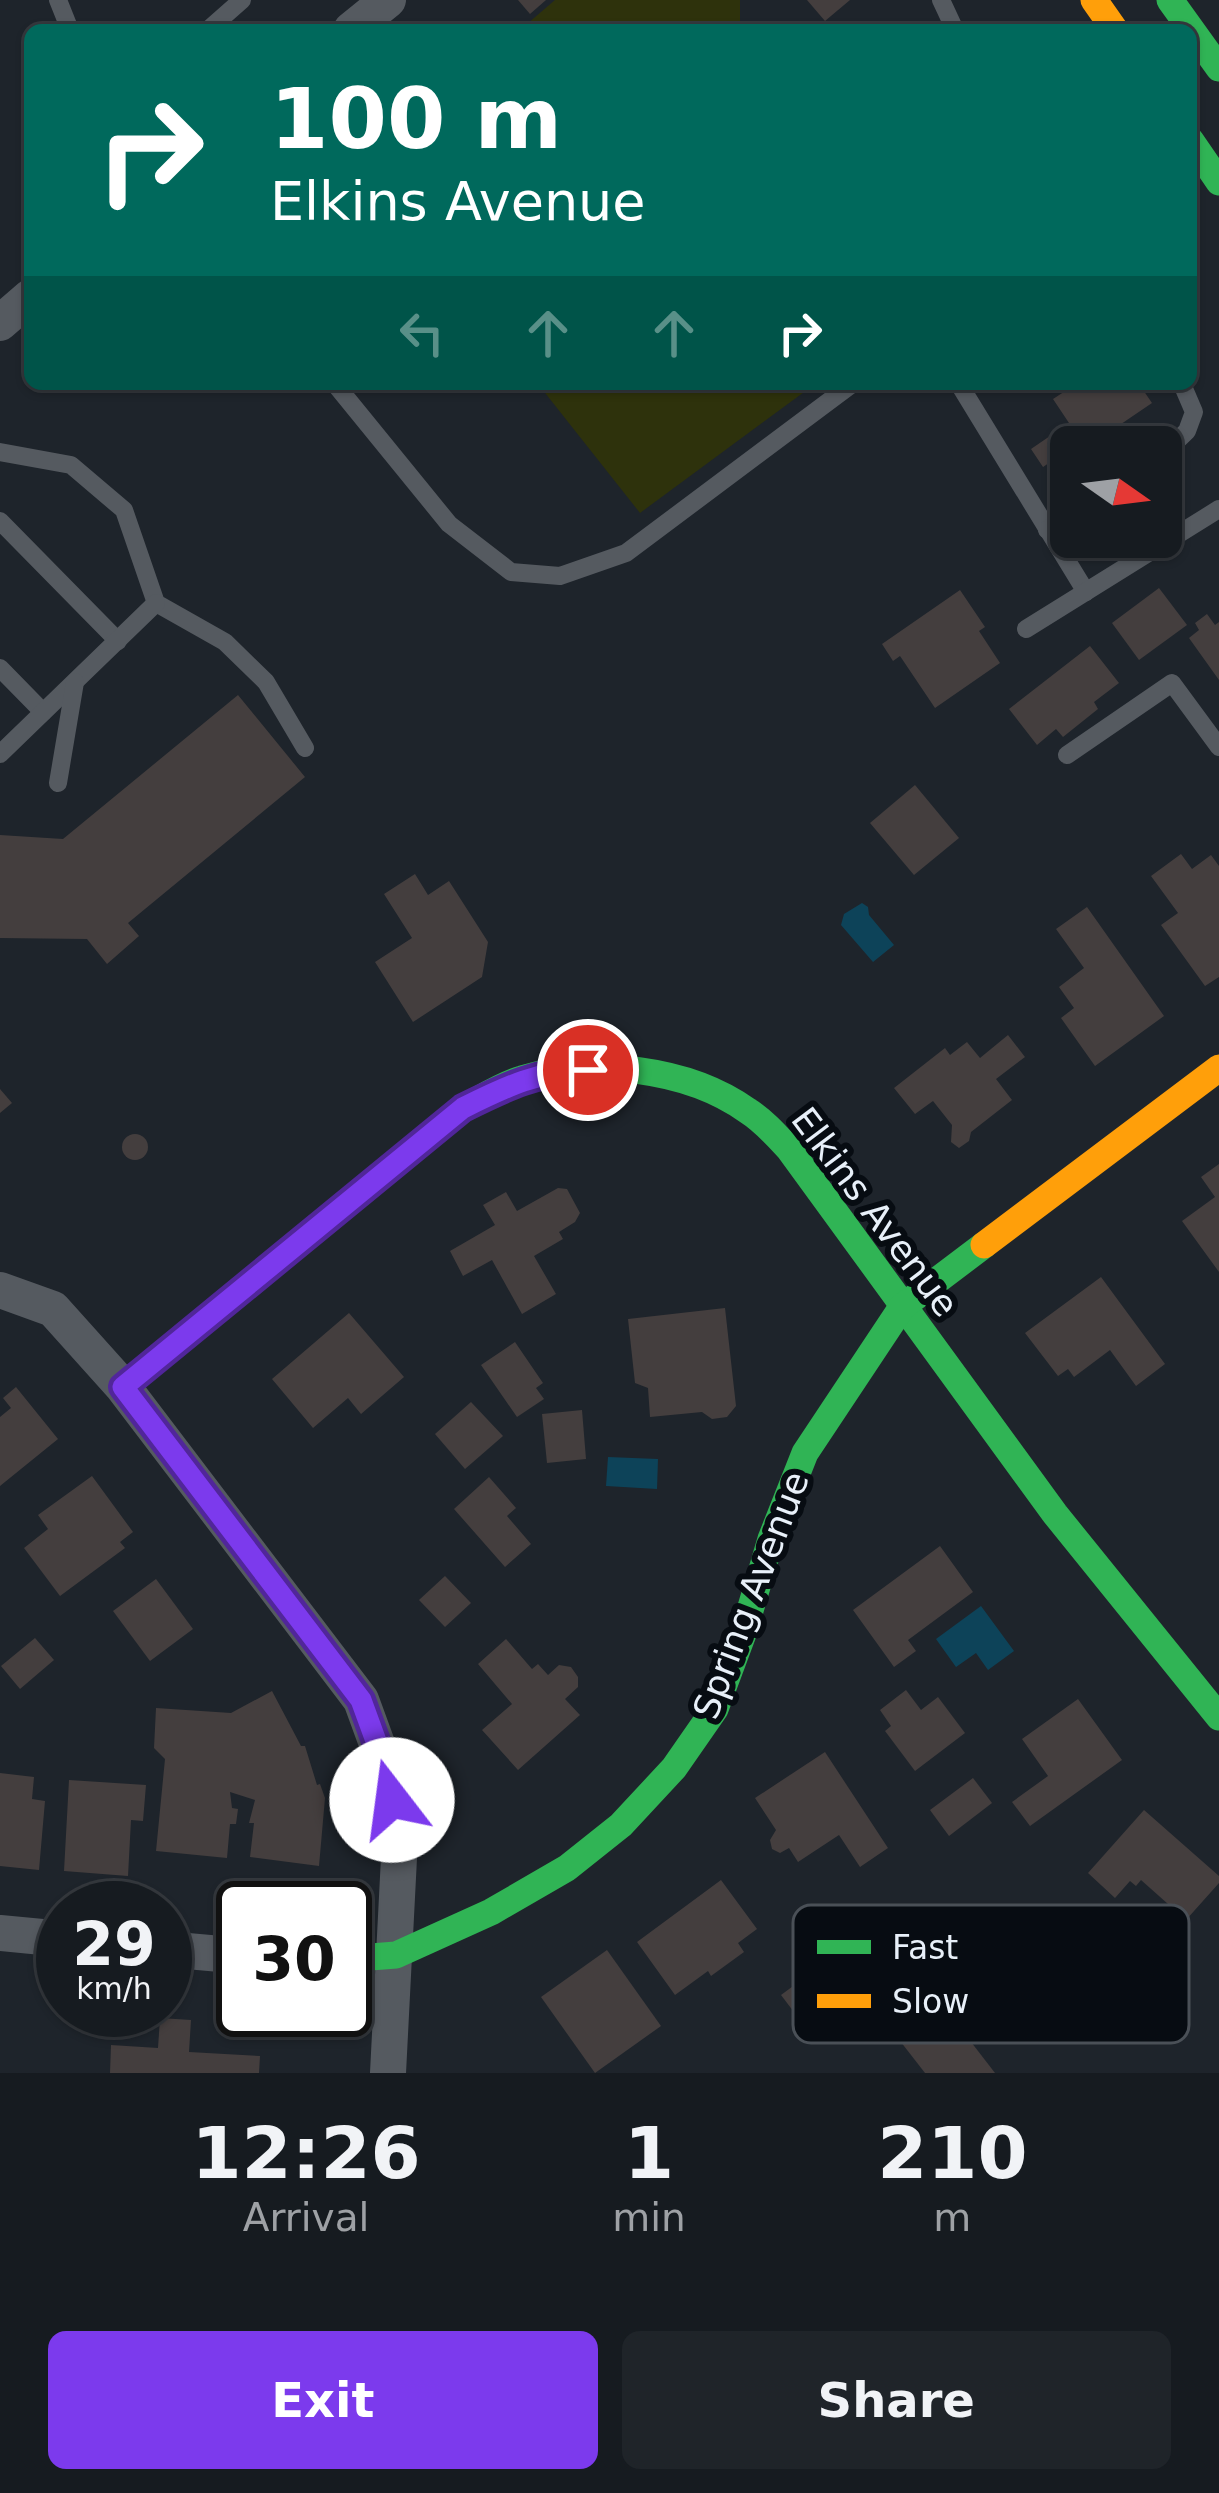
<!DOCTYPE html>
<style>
:root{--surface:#161b20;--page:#1f2429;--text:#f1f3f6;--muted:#9ea1a5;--line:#35393e;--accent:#7c3aed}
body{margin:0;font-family:"DejaVu Sans",sans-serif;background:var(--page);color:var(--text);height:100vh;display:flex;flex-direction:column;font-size:45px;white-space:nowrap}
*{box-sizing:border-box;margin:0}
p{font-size:39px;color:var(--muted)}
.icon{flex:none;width:66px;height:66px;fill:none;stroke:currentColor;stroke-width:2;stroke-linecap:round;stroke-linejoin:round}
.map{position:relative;height:2073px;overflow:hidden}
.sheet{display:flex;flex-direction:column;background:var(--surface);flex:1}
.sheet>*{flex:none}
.hud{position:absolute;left:24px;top:24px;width:1173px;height:366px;border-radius:18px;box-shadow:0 3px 9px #0004,0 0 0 3px var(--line);background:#00695c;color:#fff;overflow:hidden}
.needle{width:78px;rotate:104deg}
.fabs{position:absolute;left:1050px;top:426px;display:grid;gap:24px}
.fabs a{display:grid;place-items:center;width:132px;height:132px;border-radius:18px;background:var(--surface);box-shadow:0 3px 9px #0004,0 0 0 3px var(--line);font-size:60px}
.speed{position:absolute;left:36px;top:1881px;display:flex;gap:24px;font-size:60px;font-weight:700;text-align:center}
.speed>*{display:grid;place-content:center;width:156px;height:156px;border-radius:50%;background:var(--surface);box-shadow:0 3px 9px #0004,0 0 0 3px var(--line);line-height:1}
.speed small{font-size:30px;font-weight:400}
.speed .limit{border:6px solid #111;border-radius:18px;background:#fff;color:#111}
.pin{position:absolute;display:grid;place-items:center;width:102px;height:102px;color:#fff;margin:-51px;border:6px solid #fff;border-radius:50%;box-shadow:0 3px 12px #0007}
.me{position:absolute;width:132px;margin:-66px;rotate:345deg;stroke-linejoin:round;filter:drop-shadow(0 0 9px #0008)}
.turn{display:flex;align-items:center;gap:42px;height:252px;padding:0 48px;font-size:54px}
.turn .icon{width:156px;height:156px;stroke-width:2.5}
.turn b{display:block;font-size:84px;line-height:102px}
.lanes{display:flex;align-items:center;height:114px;padding:0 48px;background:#0003;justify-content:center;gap:60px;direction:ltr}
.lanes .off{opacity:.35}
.eta{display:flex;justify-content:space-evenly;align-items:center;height:204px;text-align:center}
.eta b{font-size:72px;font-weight:700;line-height:84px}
.cta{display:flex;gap:24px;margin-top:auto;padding:24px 48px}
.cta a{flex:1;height:138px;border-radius:18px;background:var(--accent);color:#fff;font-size:48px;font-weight:700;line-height:138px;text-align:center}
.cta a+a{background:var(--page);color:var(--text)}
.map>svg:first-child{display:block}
</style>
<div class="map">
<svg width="1219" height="2073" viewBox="0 0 1219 2073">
<rect width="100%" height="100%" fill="#1e242b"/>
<g fill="#2e320c">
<path d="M555,0h185v30h-220z"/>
<path d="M538,384h277l-175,129z"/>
</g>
<g fill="#0d4359">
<path d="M862,903l6,4 1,8 25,30 -21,17 -32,-37 3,-11z"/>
<path d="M608,1457l50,2 -1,30 -51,-3z"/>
<path d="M981,1606l33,45 -26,19 -12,-17 -20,14 -20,-28z"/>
</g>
<g fill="#443e3e">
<path d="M518,0h28l-16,14z"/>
<path d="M807,0h43l-25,21z"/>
<path d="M1076,384h63l13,19 -53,36 -4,-7 -52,35 -12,-18 38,-26 -16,-24z"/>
<path d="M1159,588l28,37 -48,35 -27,-37z"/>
<path d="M960,590l25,37 -6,4 21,32 -65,45 -35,-52 -7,5 -11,-17z"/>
<path d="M1207,614l8,11 4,-3v58l-30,-42 10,-8 -4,-7z"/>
<path d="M1090,646l29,37 -25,19 4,7 -35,28 -7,-8 -19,16 -28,-36z"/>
<path d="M238,695l67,82 -177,146 11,13 -32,28 -20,-25 -87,-1v-103l63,4z"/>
<path d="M915,785l44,53 -45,37 -44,-52z"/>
<path d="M1181,854l11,15 19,-14 8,11v111l-14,9 -44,-61 17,-12 -27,-37z"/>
<path d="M415,874l13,21 21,-14 39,61 -6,35 -69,45 -38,-60 37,-24 -28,-44z"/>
<path d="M1087,907l77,109 -69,50 -34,-48 13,-10 -15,-21 25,-19 -28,-39z"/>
<path d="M1008,1035l17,22 -29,22 16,21 -41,32 -2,9 -10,7 -8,-6 1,-17 -19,-24 -18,13 -21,-26 51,-40 5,7 17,-13 13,16z"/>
<path d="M0,1089l12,14 -12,10z"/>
<circle cx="135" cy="1147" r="13"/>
<path d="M1219,1164v108l-37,-51 33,-24 -14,-20z"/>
<path d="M558,1188l9,1 13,24 -5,9 -16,10 4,7 -29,17 22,38 -34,20 -30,-54 -29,16 -13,-25 45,-26 -12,-20 23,-13 11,19z"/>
<path d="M1101,1277l64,87 -29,22 -26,-36 -36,27 -6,-8 -10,7 -33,-43z"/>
<path d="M725,1308l11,98 -9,11 -15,2 -10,-7 -52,5 -2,-29 -13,-5 -7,-64z"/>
<path d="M349,1313l55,64 -43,37 -13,-16 -35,30 -41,-49z"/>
<path d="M515,1342l28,41 -7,5 8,11 -27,18 -36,-52z"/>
<path d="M16,1387l42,52 -58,47v-69l11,-9 -8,-10z"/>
<path d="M471,1402l32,34 -38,33 -30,-35z"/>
<path d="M582,1410l4,49 -39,4 -5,-49z"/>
<path d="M92,1476l41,56 -13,10 5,6 -65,48 -36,-48 24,-19 -10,-14z"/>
<path d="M489,1477l27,31 -9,8 24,28 -26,23 -51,-58z"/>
<path d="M940,1546l33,46 -65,48 8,11 -22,16 -41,-57z"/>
<path d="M445,1576l26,27 -26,24 -26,-27z"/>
<path d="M156,1579l37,50 -43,32 -37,-50z"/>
<path d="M35,1638l19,22 -34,29 -19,-23z"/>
<path d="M506,1639l26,30 6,-5 10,11 11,-10 12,2 7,10v10l-13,12 15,16 -62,55 -36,-40 30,-26 -34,-40z"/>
<path d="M906,1690l15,20 17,-13 27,36 -50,38 -30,-40 6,-5 -11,-16z"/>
<path d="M272,1691l29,55h4l12,39 3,-1 5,14 -6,68 -69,-9 4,-34h-5l6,-23 -25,-8 2,16 6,1 -2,15h-6l-3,34 -71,-7 9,-92 -11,-11 2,-40 75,5z"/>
<path d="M1078,1699l44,61 -92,66 -18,-24 36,-26 -26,-37z"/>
<path d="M825,1752l63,96 -28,19 -21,-32 -41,27 -9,-14 -9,5 -8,-4 -2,-9 6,-10 -21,-32z"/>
<path d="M0,1773l34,4 -2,22 13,2 -6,69 -39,-4z"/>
<path d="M973,1778l19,25 -43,33 -19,-26z"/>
<path d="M69,1780l77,5 -3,36 -12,-1 -3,56 -64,-5z"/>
<path d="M1144,1810l75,66v7l-33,37 -45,-40 -5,6 -6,-5 -15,17 -27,-25z"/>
<path d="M721,1880l36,49 -19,14 6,9 -33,24 -3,-5 -33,24 -38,-53z"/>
<path d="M607,1950l54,76 -66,47 -54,-76z"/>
<path d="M808,1975l22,29 -27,20 -22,-29z"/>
<path d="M941,2003l54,70h-70l-28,-36z"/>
<path d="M160,2018l31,2 -2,32 71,4 -1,17h-149l1,-28 47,3z"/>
</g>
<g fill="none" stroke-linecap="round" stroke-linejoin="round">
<g stroke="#555a60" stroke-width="18">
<path d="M58,0l12,30"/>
<path d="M941,0l14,30"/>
<path d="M208,30l34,-30"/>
<path d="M335,384l114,140 62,48 49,4 66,-23 226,-169"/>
<path d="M959,384l127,208"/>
<path d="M0,452l71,13 53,45 32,93 69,39 41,40 39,66"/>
<path d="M1161,456l26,-25 7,-19 -12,-28"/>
<path d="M0,521l118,120"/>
<path d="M1047,530l24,-15"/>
<path d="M1026,629l193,-120"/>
<path d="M0,668l43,44"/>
<path d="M0,754l156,-151"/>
<path d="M1067,755l105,-72 47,64"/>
<path d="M58,783l17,-101"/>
</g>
<g stroke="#555a60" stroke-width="36">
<path d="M351,30l37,-30"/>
<path d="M0,323l30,-26"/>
<path d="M0,1290l53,19 70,78 238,313 23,63 16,75 -12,235"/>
<path d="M0,1933l63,6"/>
<path d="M165,1949l78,7"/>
</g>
<g stroke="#30b455" stroke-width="27">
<path d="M1170,0l49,68"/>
<path d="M1191,141l28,41"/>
<path d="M123,1387l340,-279c19,-10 38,-23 59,-29 70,-22 166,-11 226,32 16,10 29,25 41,38l266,365 164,203"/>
<path d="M345,1959l51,-4 95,-43 76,-44 54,-43 53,-57 41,-59 29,-78 27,-92 34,-86 97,-146 82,-62"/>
</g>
<g stroke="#ff9f0a" stroke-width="27">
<path d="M1094,0l21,30"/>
<path d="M984,1245l235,-177"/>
</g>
</g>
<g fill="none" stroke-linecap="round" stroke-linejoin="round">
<defs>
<path id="route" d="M392,1800l-8,-37 -23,-63 -238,-313 340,-279c42,-21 77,-38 125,-38"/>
</defs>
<use href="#route" stroke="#51269a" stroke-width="30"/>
<use href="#route" stroke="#7c3aed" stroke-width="21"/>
</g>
<g text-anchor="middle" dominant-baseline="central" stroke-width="12" stroke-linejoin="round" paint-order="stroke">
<g font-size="36" fill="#e8f0f9" stroke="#070c12">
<text transform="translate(875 1212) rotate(53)">Elkins Avenue</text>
<text transform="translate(751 1595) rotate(-69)">Spring Avenue</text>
</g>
</g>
<rect x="793" y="1905" width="396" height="138" rx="18" fill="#070c12" stroke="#4a5057" stroke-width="3"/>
<rect x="817" y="1940" width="54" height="14" fill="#30b455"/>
<rect x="817" y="1994" width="54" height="14" fill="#ff9f0a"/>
<g font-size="33" fill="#e8f0f9">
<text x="892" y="1959">Fast</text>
<text x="892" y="2013">Slow</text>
</g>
</svg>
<div class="fabs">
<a><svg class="needle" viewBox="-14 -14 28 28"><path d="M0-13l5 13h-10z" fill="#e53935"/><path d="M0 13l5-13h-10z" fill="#9ea1a5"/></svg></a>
</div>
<div class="speed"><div>29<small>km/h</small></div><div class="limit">30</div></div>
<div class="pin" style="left:588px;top:1070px;background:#d93025"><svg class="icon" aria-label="arrive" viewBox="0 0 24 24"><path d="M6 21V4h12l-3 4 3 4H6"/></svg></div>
<svg class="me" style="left:392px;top:1800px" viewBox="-20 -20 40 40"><circle r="19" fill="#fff"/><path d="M0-13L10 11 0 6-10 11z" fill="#7c3aed"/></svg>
<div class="hud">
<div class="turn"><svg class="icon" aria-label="right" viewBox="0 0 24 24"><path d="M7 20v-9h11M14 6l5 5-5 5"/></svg><div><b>100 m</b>Elkins Avenue</div></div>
<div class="lanes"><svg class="icon off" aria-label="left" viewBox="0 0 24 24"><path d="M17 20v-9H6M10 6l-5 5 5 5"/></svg><svg class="icon off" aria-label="ahead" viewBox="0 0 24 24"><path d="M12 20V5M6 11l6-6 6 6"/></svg><svg class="icon off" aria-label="ahead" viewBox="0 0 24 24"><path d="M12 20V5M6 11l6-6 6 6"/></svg><svg class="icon" aria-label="right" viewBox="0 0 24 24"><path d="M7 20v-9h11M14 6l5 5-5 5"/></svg></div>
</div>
</div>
<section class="sheet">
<div class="eta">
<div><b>12:26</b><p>Arrival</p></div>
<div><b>1</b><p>min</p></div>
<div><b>210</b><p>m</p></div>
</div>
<div class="cta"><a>Exit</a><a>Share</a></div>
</section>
